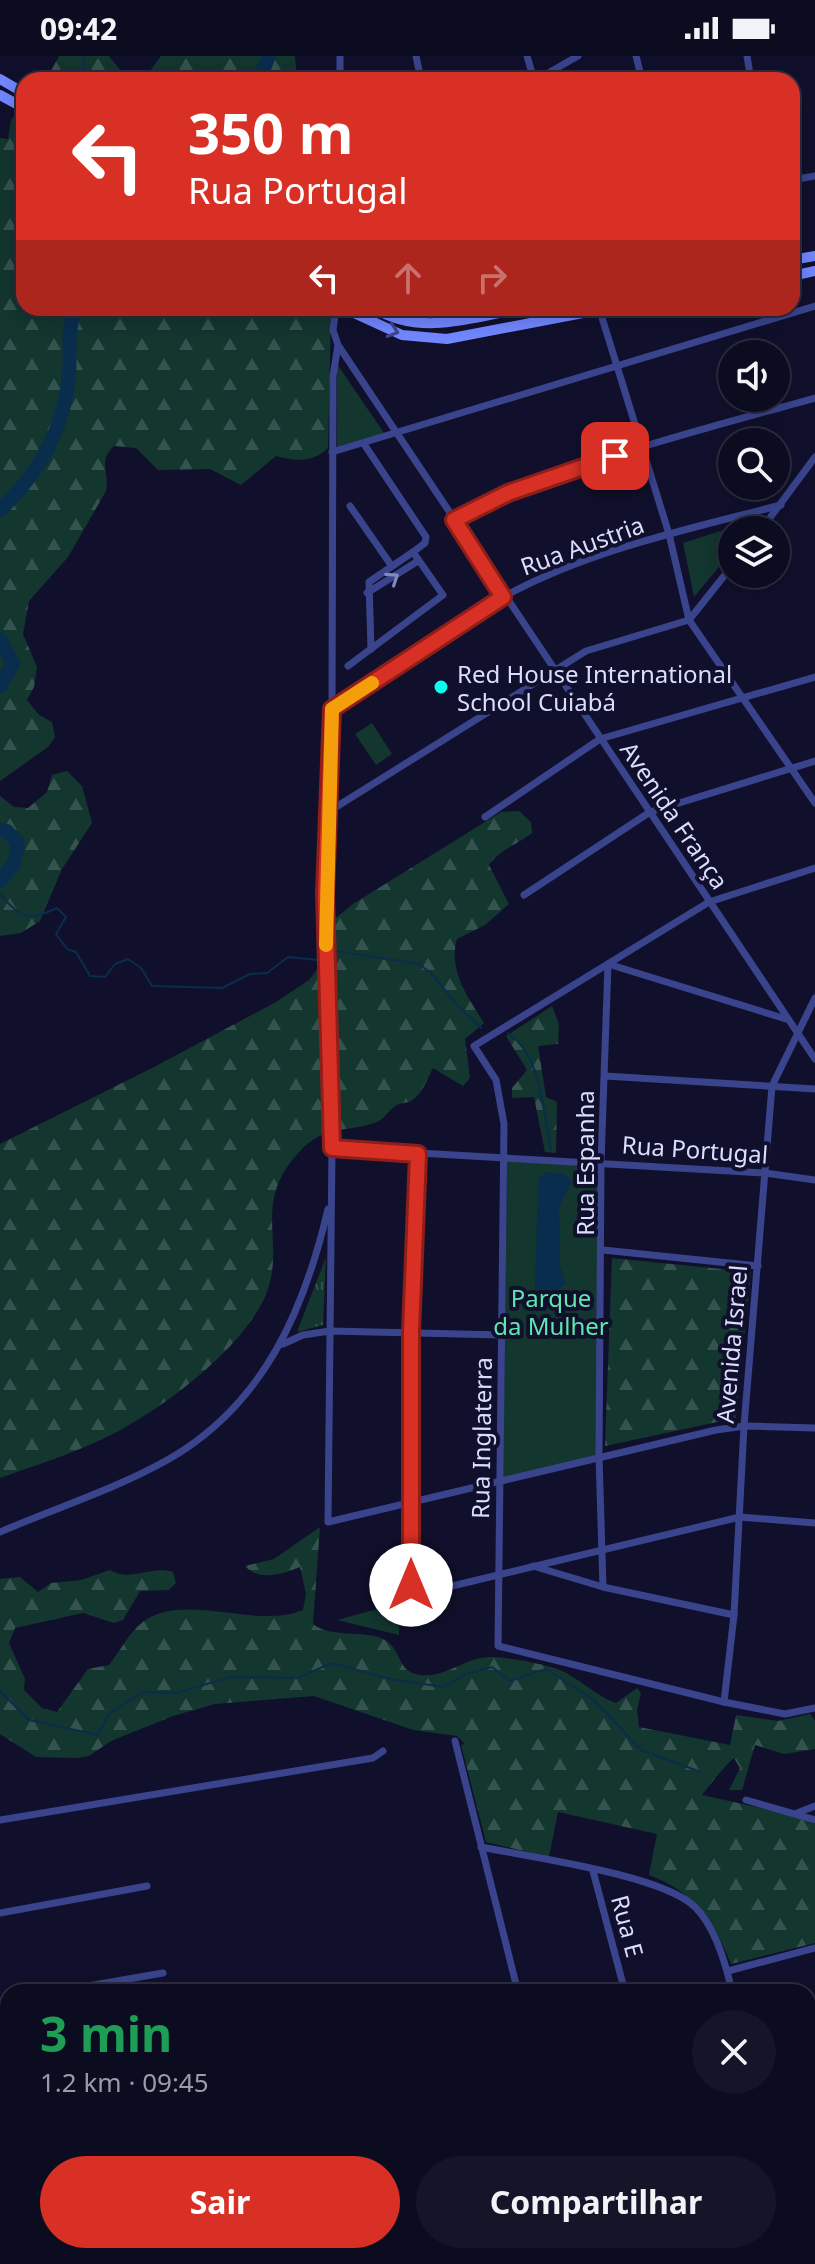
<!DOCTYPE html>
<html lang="pt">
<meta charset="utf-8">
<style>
:root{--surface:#0c0c21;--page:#15152a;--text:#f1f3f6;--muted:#9a9ba5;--line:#2c2c3f;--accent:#d93025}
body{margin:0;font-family:"Noto Sans",sans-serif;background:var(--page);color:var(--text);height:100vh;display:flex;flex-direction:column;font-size:30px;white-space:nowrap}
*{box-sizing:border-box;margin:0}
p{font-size:26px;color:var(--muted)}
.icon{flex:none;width:44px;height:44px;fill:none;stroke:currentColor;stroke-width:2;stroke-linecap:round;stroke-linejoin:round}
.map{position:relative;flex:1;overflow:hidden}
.panel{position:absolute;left:0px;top:1928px;width:816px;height:280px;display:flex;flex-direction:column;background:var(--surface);border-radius:24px 24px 0 0;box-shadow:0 4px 20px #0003,0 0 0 2px var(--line)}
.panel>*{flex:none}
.banner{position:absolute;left:16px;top:16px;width:784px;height:244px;border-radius:24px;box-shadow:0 4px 20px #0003,0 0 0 2px var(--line);background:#d93025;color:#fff;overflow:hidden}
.tools{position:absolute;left:718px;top:284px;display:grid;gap:16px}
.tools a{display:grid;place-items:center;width:72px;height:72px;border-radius:50%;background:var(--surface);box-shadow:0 4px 20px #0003,0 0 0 2px var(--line);font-size:40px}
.pin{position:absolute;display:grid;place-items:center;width:68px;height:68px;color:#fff;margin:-34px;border-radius:16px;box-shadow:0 4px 12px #0006}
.me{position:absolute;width:88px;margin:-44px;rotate:0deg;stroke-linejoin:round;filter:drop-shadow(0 0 6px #0008)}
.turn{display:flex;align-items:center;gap:28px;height:168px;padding:0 40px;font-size:36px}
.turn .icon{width:104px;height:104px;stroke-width:2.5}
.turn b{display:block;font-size:56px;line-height:68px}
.lanes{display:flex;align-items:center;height:76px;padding:0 40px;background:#0003;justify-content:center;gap:40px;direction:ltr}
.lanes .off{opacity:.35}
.round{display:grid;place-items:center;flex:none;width:84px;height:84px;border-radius:42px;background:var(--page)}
.headline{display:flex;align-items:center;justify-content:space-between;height:136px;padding:0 40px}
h1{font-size:48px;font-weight:700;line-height:60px;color:#1e9e55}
.action{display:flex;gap:16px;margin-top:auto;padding:16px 40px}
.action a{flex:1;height:92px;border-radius:48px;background:var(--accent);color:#fff;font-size:32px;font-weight:700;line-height:92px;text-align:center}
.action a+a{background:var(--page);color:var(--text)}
.status{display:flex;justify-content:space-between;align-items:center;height:56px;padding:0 40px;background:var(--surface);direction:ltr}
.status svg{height:22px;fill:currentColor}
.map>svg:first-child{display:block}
</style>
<div class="status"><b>09:42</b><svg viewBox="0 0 49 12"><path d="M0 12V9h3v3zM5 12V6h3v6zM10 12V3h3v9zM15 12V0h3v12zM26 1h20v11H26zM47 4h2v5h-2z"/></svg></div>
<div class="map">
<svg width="815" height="2208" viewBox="0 0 815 2208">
<defs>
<pattern id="grass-tufts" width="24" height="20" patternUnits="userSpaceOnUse" patternTransform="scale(2)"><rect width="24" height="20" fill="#13362f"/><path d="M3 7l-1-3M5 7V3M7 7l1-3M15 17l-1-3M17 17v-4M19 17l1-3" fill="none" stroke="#35534e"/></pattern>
<pattern id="forest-firs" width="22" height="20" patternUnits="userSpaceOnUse" patternTransform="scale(2)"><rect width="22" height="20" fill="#13362f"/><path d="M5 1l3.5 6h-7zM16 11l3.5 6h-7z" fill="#35534e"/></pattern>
</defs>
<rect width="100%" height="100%" fill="#10102c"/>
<path fill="url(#grass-tufts)" d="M326,1201l-3,68 -26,7z"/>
<g fill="url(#forest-firs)">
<path d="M59,0h50l16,20 9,3 16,-8 11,-15h134l2,24h-251z"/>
<path d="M21,52l3,2v198h307l-3,140c-15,15 -33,13 -52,8l-35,29 -31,-16 -52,1 -22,-22 -22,-2c-17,16 -4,27 -8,45l-38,66 -39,44 -6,33 14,33 -3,20 -7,13 12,15 13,7 3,15 -7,10 -48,34v-643l8,1 3,-19z"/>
<path d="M67,715l15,15 10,37 -30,46 -22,52 -19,12 -21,3v-140l14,11 14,1 19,-16 5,-17z"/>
<path d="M519,755l12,11 1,11c-15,12 -32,16 -43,32l20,39 -24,21 -28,14c-9,32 11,58 27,84l-19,16 5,39 -7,8 -30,-18c-6,11 -11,28 -24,34 -4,1 -8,1 -12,3 -9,5 -12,15 -23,18 -27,9 -50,3 -72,26 -52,53 -16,91 -35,143 -19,49 -88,104 -133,130 -40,25 -89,40 -134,56v-334l154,-77 122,-65 33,-22 19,-24 -2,-30 27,-22 148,-92z"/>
<path d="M552,950l7,18 -1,20 -20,2 8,51 11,5 -1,51 -11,-1 -11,-55 -22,1v-10l15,-18 -21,-34z"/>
<path d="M612,1202l139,14 -15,146 -131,28z"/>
<path d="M320,1471l-7,97c15,13 46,7 65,13 25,8 17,31 37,37 29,7 48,-17 76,-17 14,0 47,6 60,10 24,6 42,28 65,36l21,-15 4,5 -4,17 2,17 91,18 6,-30 42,6 32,-7 5,7v28l-31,5 -29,-9 -13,45h-13l11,-22 -6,-10c-6,4 -27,30 -32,37l94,21 19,8v119l-84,21c-17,-43 -37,-72 -82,-89l8,-41 -99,-22 -9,45 -63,-15 -25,-97 4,-1 -8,-8 -44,-6 -99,-34 -99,8 -42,12 -62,25 -22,15 -12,2 -41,-1 -36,-23v-155l20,-2 18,15 13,-9 30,-3 29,-10c21,13 40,-5 63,2l3,11 -7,7 -29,1 -17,29 -9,3 -31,-10 -68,15 -6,15 16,36 -1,11 18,18 15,4 31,-43 21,-4c12,-15 20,-33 35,-44 43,-29 110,9 159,-11l3,-16 -6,-27c-18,7 -40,15 -55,-1l29,-7z"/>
</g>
<g fill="#13362f">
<path d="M337,308l47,69 -47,15z"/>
<path d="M758,463l-9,11h-17v21l-38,46 -11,-54z"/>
<path d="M372,667l20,31 -16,11 -21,-31z"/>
<path d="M507,1104l92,7 -2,288 -94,24z"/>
<path d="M400,1547l-1,32 -62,-15 62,-17z"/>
</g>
<path fill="#092d4d" d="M546,1116l19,2 7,7 -13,26 1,59 6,18 -15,10 -16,-5 3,-110z"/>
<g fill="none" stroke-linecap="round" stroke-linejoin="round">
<g stroke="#092d4d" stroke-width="2">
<path d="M83,24l1,-24"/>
<path d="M24,87l-6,19 6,60"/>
<path d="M0,838c21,24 27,28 57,14l9,9 -10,17 11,15 9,3 14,24 15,1 10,-13 13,-5 13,9 11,18 70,2 28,-14 17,-1 21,-16 30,3 18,-9 83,13 13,10 25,31 24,23"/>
<path d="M508,977c35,24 34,78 43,117"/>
<path d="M0,1635l29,29 69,15 11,-21 34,-22 34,1 53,-16 67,1 35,-15 58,16 54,8 22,-13 26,-7 18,14 36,-12 48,31 47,50 60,22"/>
</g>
<g stroke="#092d4d" stroke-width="14">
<path d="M259,24l10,-24"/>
<path d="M0,454c40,-37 64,-81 69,-135 2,-25 -3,-43 7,-67"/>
<path d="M0,583l13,24 -13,23"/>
<path d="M0,774l7,1 11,12 -4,20 -14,18"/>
</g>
<g stroke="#39448d" stroke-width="7">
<path d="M340,0v24"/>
<path d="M416,0l5,24"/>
<path d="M527,0l7,24"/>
<path d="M636,0l6,24"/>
<path d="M747,0l4,24"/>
<path d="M536,24l42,-24"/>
<path d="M792,124l23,-4"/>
<path d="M336,252l-3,22 5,15 477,714"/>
<path d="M599,252l70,226 20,86 126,183"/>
<path d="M338,289l-5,31 -1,333 -7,184 7,255 -4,374 388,-92 28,-4 71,2"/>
<path d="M332,396l483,-146"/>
<path d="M350,450l41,59"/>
<path d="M454,464c114,-58 239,-88 361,-122"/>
<path d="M761,474l54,-73"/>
<path d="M367,537l51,-32"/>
<path d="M371,593l-2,-67 44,-30"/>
<path d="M348,610l95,-71 -30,-43 12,-9 1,-6 -62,-93"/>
<path d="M332,653c57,-37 113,-80 173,-113 84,-46 184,-67 276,-91"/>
<path d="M328,756l258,-161 103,-31 43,-54"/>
<path d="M485,761l115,-78 215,-62"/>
<path d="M815,812l-106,34 -235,144 22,34 8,44 -6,522 226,56 61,12 30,-6"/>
<path d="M524,839l126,-83 165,-51"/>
<path d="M608,908l-7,198 -2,294 4,131 131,28"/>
<path d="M608,908l178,55"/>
<path d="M605,1020l210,13"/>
<path d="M332,1092l433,25 50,7"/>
<path d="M603,1194l155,16"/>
<path d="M283,1288l20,-9 27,-4 173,4"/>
<path d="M0,1476c56,-24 116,-43 169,-73 95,-55 135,-148 159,-250"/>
<path d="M533,1510l70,21"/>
<path d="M411,1529v-253l7,-178"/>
<path d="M448,1531l292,-70 75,6"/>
<path d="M724,1646l10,-87 10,-189 28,-340 43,-88"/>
<path d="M455,1685l63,251"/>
<path d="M746,1744l69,20"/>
<path d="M797,1757l18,-7"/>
<path d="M0,1764l373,-62 10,-7"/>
<path d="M481,1791c49,10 182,28 214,60 21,21 31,57 37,85"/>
<path d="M593,1815l32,121"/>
<path d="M0,1857l147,-27"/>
<path d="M728,1915l87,-23"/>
<path d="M53,1936l110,-19"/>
<path d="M0,1945l8,-1"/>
<path d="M0,2032l8,-2"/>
<path d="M808,2047l7,-1"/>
<path d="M0,2186l8,-1"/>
<path d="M808,2196l7,-2"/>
<path d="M160,2200l2,8"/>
<path d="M238,2200l1,8"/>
<path d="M315,2200l2,8"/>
<path d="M392,2200l1,8"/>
<path d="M477,2200l2,8"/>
<path d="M584,2200l2,8"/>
<path d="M796,2200l2,8"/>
<path d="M52,2208l9,-8"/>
<path d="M757,2208l33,-8"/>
</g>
<path stroke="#39448d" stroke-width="9" d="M689,2200l3,8"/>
<g stroke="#7286ff" stroke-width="10">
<path d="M0,23l24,14"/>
<path d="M0,39l24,13"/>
<path d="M792,204l23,-4"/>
<path d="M792,220l23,-5"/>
<path d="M343,252l59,27 45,4 162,-31"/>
<path d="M374,252c45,29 101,9 149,0"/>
</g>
</g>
<defs><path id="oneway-chevron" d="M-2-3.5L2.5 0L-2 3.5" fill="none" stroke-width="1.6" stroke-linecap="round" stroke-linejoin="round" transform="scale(2)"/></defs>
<use stroke="#3c458b" href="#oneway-chevron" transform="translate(393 275) rotate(18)"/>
<use stroke="#8289c0" href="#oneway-chevron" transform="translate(393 522) rotate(-34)"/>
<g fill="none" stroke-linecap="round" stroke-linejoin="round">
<defs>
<path id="route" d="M411,1529v-253l7,-178 -86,-6 -7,-255 7,-184 171,-112 -49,-77 54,-27 107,-37"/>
</defs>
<use href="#route" stroke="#8d1f18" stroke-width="20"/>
<use href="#route" stroke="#d93025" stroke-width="14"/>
<path stroke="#f59e0b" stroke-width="14" d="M326,889l6,-236 40,-26"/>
</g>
<circle fill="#07ffee" stroke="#10102c" stroke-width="3" cx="441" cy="631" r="8"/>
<g text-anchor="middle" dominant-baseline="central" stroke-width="8" stroke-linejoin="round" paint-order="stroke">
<g font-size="24" fill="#dbddff" stroke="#10102c">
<text transform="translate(582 489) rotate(-20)">Rua Austria</text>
<text transform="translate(675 759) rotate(56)">Avenida França</text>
<text transform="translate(695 1093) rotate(4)">Rua Portugal</text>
<text transform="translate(584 1107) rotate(-90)">Rua Espanha</text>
<text transform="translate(731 1288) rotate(-85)">Avenida Israel</text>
<text transform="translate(481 1382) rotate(-89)">Rua Inglaterra</text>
<text transform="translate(628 1870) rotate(75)">Rua E</text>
</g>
<g font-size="24" fill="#dbddff" stroke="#10102c" text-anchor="start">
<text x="457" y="617">Red House International<tspan x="457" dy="28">School Cuiabá</tspan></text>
</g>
<g font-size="24" fill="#60e6ae" stroke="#10102c">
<text x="551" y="1241">Parque<tspan x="551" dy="28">da Mulher</tspan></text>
</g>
</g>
</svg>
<div class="tools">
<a><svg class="icon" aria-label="sound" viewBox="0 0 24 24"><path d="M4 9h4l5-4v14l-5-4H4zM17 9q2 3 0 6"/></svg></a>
<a><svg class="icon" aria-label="search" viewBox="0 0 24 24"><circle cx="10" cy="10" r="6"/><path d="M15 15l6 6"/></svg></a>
<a><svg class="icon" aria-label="layers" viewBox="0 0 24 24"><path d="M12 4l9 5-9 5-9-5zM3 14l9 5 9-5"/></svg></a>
</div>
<div class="pin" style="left:615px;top:400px;background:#d93025"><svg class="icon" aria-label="arrive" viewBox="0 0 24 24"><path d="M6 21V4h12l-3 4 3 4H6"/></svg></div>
<svg class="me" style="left:411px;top:1529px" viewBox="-20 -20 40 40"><circle r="19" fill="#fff"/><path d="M0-13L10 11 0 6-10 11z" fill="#d93025"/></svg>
<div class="banner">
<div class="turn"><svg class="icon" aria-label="left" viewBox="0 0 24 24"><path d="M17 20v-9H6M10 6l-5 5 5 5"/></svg><div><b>350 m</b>Rua Portugal</div></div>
<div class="lanes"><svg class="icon" aria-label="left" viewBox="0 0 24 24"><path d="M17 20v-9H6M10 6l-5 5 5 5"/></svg><svg class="icon off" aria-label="ahead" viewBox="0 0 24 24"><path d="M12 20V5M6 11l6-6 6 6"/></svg><svg class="icon off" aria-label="right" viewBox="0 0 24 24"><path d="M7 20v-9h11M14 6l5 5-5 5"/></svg></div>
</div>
<section class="panel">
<div class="headline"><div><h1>3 min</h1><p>1.2 km · 09:45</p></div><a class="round"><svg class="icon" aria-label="close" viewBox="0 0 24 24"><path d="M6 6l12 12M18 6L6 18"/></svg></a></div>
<div class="action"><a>Sair</a><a>Compartilhar</a></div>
</section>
</div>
